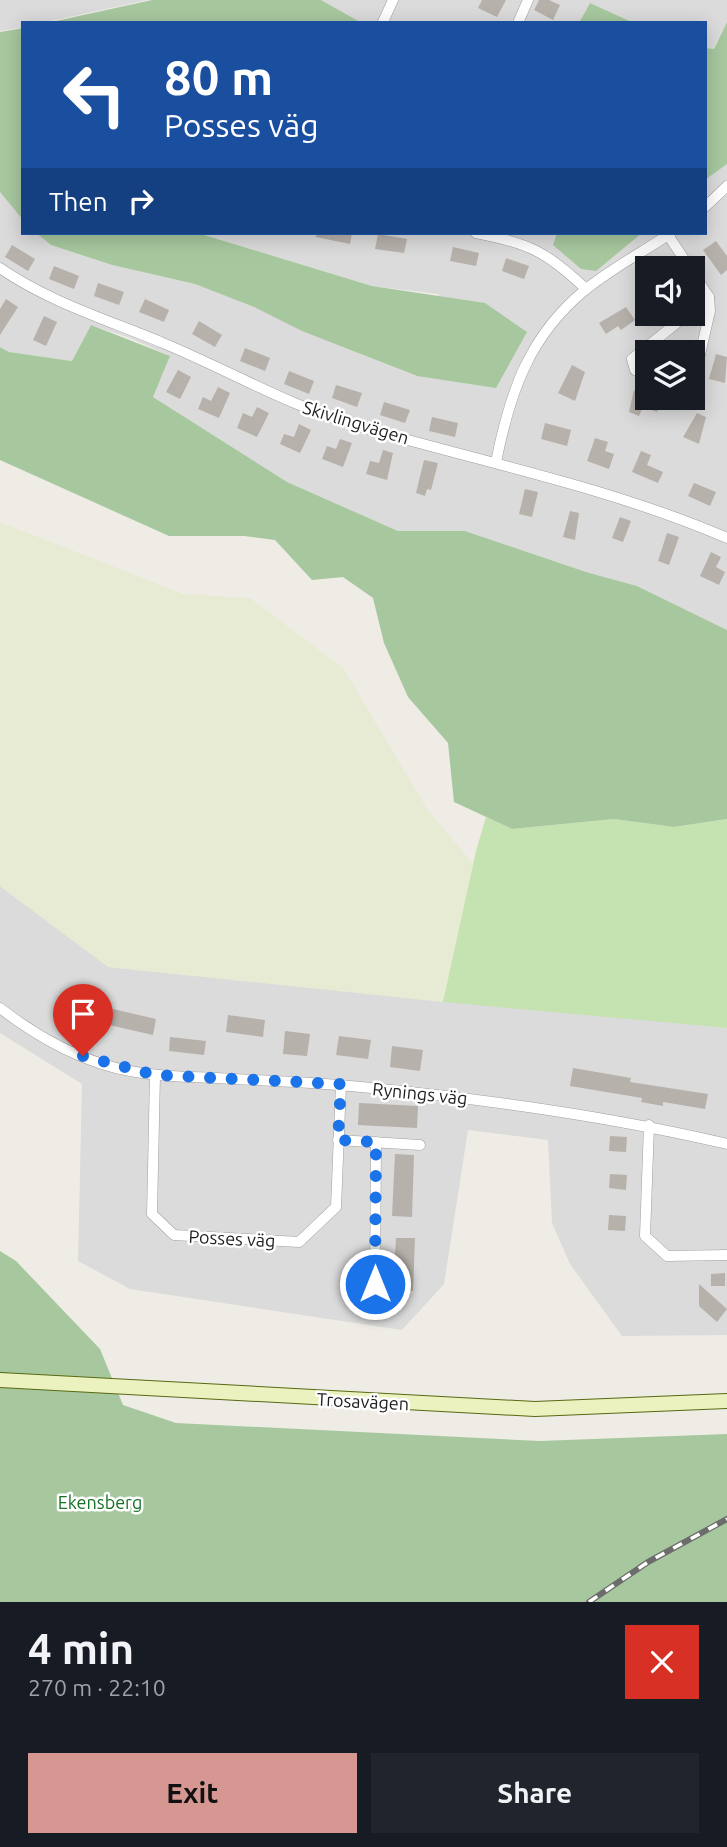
<!DOCTYPE html>
<meta charset="utf-8">
<style>
:root{--surface:#171b24;--page:#20242c;--text:#f1f3f6;--muted:#9ea1a6;--accent:#d69692}
body{margin:0;font-family:Ubuntu,sans-serif;background:var(--page);color:var(--text);height:100vh;display:flex;flex-direction:column;font-size:26px;white-space:nowrap}
*{box-sizing:border-box;margin:0}
p{font-size:23px;color:var(--muted)}
.icon{flex:none;width:38px;height:38px;fill:none;stroke:currentColor;stroke-width:2;stroke-linecap:round;stroke-linejoin:round}
.map{position:relative;height:1602px;overflow:hidden}
.details{display:flex;flex-direction:column;background:var(--surface);flex:1}
.details>*{flex:none}
.top-card{position:absolute;left:21px;top:21px;width:686px;height:214px;border-radius:0px;box-shadow:0 4px 18px #0003;background:#1a4fa0;color:#fff;overflow:hidden}
.controls{position:absolute;left:635px;top:256px;display:grid;gap:14px}
.controls a{display:grid;place-items:center;width:70px;height:70px;border-radius:0px;background:var(--surface);box-shadow:0 4px 18px #0003;font-size:35px}
.pin{position:absolute;display:grid;place-items:center;width:60px;height:60px;color:#fff;margin:-72px -30px;border-radius:50% 50% 50% 0;rotate:-45deg;box-shadow:0 0 7px #0007}
.pin .icon{rotate:45deg}
.me{position:absolute;width:77px;margin:-38px;rotate:0deg;stroke-linejoin:round;filter:drop-shadow(0 0 5px #0008)}
.turn{display:flex;align-items:center;gap:24px;height:147px;padding:0 28px;font-size:32px}
.turn .icon{width:91px;height:91px;stroke-width:2.5}
.turn b{display:block;font-size:49px;line-height:60px}
.then{display:flex;align-items:center;height:66px;padding:0 28px;background:#0003;gap:14px;font-size:26px}
.round{display:grid;place-items:center;flex:none;width:74px;height:74px;border-radius:0px;background:var(--page)}
.head{display:flex;align-items:center;justify-content:space-between;height:119px;padding:0 28px}
h1{font-size:42px;font-weight:700;line-height:52px}
.cta{display:flex;gap:14px;margin-top:auto;padding:14px 28px}
.cta a{flex:1;height:80px;border-radius:0px;background:var(--accent);color:#111;font-size:28px;font-weight:700;line-height:80px;text-align:center}
.cta a+a{background:var(--page);color:var(--text)}
.map>svg:first-child{display:block}
</style>
<div class="map">
<svg width="727" height="1602" viewBox="0 0 727 1602">
<rect width="100%" height="100%" fill="#eeece5"/>
<g fill="#dcdbdb" fill-rule="evenodd">
<path d="M0,0h148l-107,23h-18v4l-23,4z"/>
<path d="M321,0h406v22l-14,28 -8,-2v-25h-71l-44,-20 -11,20h-217z"/>
<path d="M727,164v466l-90,-44 -51,-14 -121,-41h-67l-111,-49 -134,-85 17,-41 -40,-18 -39,-13 -19,36 -63,-9 -9,-5v-155l23,28v13h13l15,12 61,20 83,19 59,23 49,24 113,45 23,-82 -67,-8 -174,-53h359l-4,12 42,26 47,-38h63v-53zM648,268h45v45h-45zM648,352h45v45h-45z"/>
<path d="M0,886l109,81 618,61v307l-105,1 -52,-72 -18,-41 -4,-83 -80,-10 -24,154 -42,46 -272,-41 -52,-28 4,-177 -82,-51z"/>
</g>
<path fill="#e7ebd3" d="M0,522l183,72 67,4 93,70 84,141 46,55 -30,138 -335,-35 -108,-81z"/>
<path fill="#c5e2b1" d="M486,817l26,12 102,-10 60,8 53,-8v209l-284,-26 33,-151z"/>
<g fill="#a7c89f">
<path d="M152,0h169l41,23h-315z"/>
<path d="M590,3l44,20h-55z"/>
<path d="M727,22v142l-22,16v-132l9,1z"/>
<path d="M23,28v192l-23,-28v-160z"/>
<path d="M36,233h162l174,53 113,17 42,29 -31,56 -79,-12 -115,-45 -48,-24 -59,-23 -83,-19 -61,-20z"/>
<path d="M557,233h85l-46,38 -15,-2 -28,-24z"/>
<path d="M91,325l79,31 -17,41 134,85 111,49h67l121,41 51,14 90,44v189l-53,8 -60,-8 -102,10 -58,-27 -6,-59 -40,-46 -24,-54 -11,-45 -30,-21 -31,3 -37,-40 -31,-4h-75l-169,-76v-113l9,5 63,9z"/>
<path d="M0,1251l16,10 84,88 23,56 53,18 364,18 187,-7v168h-727z"/>
</g>
<g fill="#b7b1ab">
<path d="M482,0h24l-9,17 -19,-9z"/>
<path d="M539,0h10l11,5 -7,15 -19,-10z"/>
<path d="M316,233h36l-2,11 -34,-7z"/>
<path d="M378,234l29,5 -3,14 -29,-4z"/>
<path d="M716,241l11,15v14l-6,5 -18,-25z"/>
<path d="M12,245l23,14 -7,12 -23,-14z"/>
<path d="M453,247l26,6 -3,13 -26,-5z"/>
<path d="M506,258l23,8 -5,13 -22,-8z"/>
<path d="M54,266l25,10 -5,13 -25,-10z"/>
<path d="M98,283l26,9 -5,13 -25,-9z"/>
<path d="M6,299l12,8 -18,28v-26z"/>
<path d="M145,299l24,11 -5,12 -25,-10z"/>
<path d="M626,307l9,13 -14,10 -3,-4 -12,8 -7,-11z"/>
<path d="M44,316l13,6 -11,24 -13,-6z"/>
<path d="M199,321l23,14 -7,12 -23,-13z"/>
<path d="M245,348l25,10 -5,13 -25,-10z"/>
<path d="M716,354l11,3 -2,26 -16,-4z"/>
<path d="M572,365l13,7 -10,29 -17,-8z"/>
<path d="M178,370l13,7 -11,22 -14,-7z"/>
<path d="M289,371l25,10 -5,13 -25,-10z"/>
<path d="M336,385l26,8 -5,14 -25,-9z"/>
<path d="M218,387l12,6 -11,25 -21,-9 5,-12 8,4z"/>
<path d="M634,390l27,11 -4,11 -14,-5 -4,9 -10,-4z"/>
<path d="M384,402l26,8 -5,13 -25,-8z"/>
<path d="M257,407l12,6 -12,24 -20,-9 6,-15 9,4z"/>
<path d="M697,413l9,4 -7,27 -16,-7z"/>
<path d="M432,417l26,6 -3,14 -26,-6z"/>
<path d="M545,423l26,7 -4,16 -26,-7z"/>
<path d="M299,424l12,6 -11,23 -20,-9 4,-10 10,3z"/>
<path d="M595,438l13,4 -3,9 9,3 -5,15 -22,-8z"/>
<path d="M340,439l12,4 -9,24 -21,-8 5,-13 9,3z"/>
<path d="M383,450l10,3 -6,27 -21,-6 4,-13 9,2z"/>
<path d="M641,451l10,4 -4,10 16,7 -5,11 -26,-11z"/>
<path d="M424,460l14,3 -7,27 -4,-1 -2,7 -9,-3z"/>
<path d="M694,483l22,9 -6,14 -22,-10z"/>
<path d="M525,489l13,3 -6,25 -13,-3z"/>
<path d="M570,511l9,2 -4,27 -12,-3z"/>
<path d="M620,517l11,4 -8,21 -11,-4z"/>
<path d="M667,533l12,4 -10,28 -11,-4z"/>
<path d="M711,552l10,5 -5,10 9,5 -6,13 -19,-9z"/>
<path d="M113,1009l43,10 -3,16 -44,-10z"/>
<path d="M228,1015l37,5 -2,17 -37,-5z"/>
<path d="M285,1031l25,3 -3,22 -24,-2z"/>
<path d="M339,1036l32,4 -3,19 -32,-4z"/>
<path d="M170,1037l36,4 -2,14 -35,-4z"/>
<path d="M392,1046l31,4 -3,21 -30,-4z"/>
<path d="M573,1068l58,10 -1,4 78,12 -3,15 -42,-7v4l-22,-4 1,-4 -72,-12z"/>
<path d="M359,1103l59,3 -1,22 -59,-3z"/>
<path d="M610,1136l17,1 -1,15 -17,-1z"/>
<path d="M395,1154l19,1 -2,62 -20,-1z"/>
<path d="M610,1174l17,1 -1,15 -17,-2z"/>
<path d="M609,1215l17,1 -1,15 -17,-1z"/>
<path d="M396,1238h19l-2,53 -20,-1z"/>
<path d="M725,1273v13h-14v-12z"/>
<path d="M699,1284l28,25 -10,13 -18,-16z"/>
</g>
<g fill="none" stroke-linecap="round" stroke-linejoin="round">
<defs>
<g id="minor">
<path d="M383,22l10,-22"/>
<path d="M518,23l10,-23"/>
<path d="M705,207l22,-21"/>
<path d="M476,233c53,10 71,19 110,56"/>
<path d="M668,235l22,33"/>
<path d="M0,268c49,34 108,52 163,75 65,27 126,63 195,83 123,36 251,61 369,112"/>
<path d="M693,273l16,24 1,14 -17,74"/>
<path d="M693,310l16,-13"/>
<path d="M648,375l-13,-5 -3,-11 57,-46"/>
<path d="M496,462c14,-70 33,-126 89,-172 27,-22 58,-38 86,-57"/>
<path d="M0,1008c31,24 65,44 102,56 37,12 77,13 115,14 52,3 103,4 154,10 121,12 237,28 356,56"/>
<path d="M155,1075l-3,139 22,21 125,7 37,-35 5,-123"/>
<path d="M649,1125l-4,111 22,20 60,-1"/>
<path d="M338,1140l82,5"/>
<path d="M375,1284l1,-142"/>
</g>
<path id="secondary" d="M0,1380l535,29 192,-8"/>
</defs>
<use href="#minor" stroke="#9f9f9f" stroke-width="11"/>
<use href="#secondary" stroke="#586911" stroke-width="16"/>
<use href="#minor" stroke="#fff" stroke-width="10"/>
<use href="#secondary" stroke="#ebf2bf" stroke-width="14"/>
<defs>
<path id="rail" d="M589,1602l59,-40 79,-43"/>
</defs>
<use href="#rail" stroke="#6c6c6c" stroke-width="6"/>
<use href="#rail" stroke="#fff" stroke-width="3.5" stroke-dasharray="10" stroke-linecap="butt"/>
</g>
<g fill="none" stroke-linecap="round" stroke-linejoin="round">
<path stroke="#1a73e8" stroke-width="12" stroke-dasharray="0 21.6" d="M83,1056l72,19 186,9 -3,56 38,2 -1,142"/>
</g>
<g text-anchor="middle" dominant-baseline="central" stroke-width="5" stroke-linejoin="round" paint-order="stroke">
<g font-size="18" fill="#1e1e1e" stroke="#fff">
<text transform="translate(356 422) rotate(17)">Skivlingvägen</text>
<text transform="translate(420 1093) rotate(6)">Rynings väg</text>
<text transform="translate(232 1238) rotate(3)">Posses väg</text>
<text transform="translate(363 1401) rotate(3)">Trosavägen</text>
</g>
<g font-size="18" fill="#187027" stroke="#fff">
<text x="100" y="1502">Ekensberg</text>
</g>
</g>
</svg>
<div class="controls">
<a><svg class="icon" aria-label="sound" viewBox="0 0 24 24"><path d="M4 9h4l5-4v14l-5-4H4zM17 9q2 3 0 6"/></svg></a>
<a><svg class="icon" aria-label="layers" viewBox="0 0 24 24"><path d="M12 4l9 5-9 5-9-5zM3 14l9 5 9-5"/></svg></a>
</div>
<div class="pin" style="left:83px;top:1056px;background:#d93025"><svg class="icon" aria-label="arrive" viewBox="0 0 24 24"><path d="M6 21V4h12l-3 4 3 4H6"/></svg></div>
<svg class="me" style="left:375px;top:1284px" viewBox="-20 -20 40 40"><circle r="17" fill="#1a73e8" stroke="#fff" stroke-width="3"/><path d="M0-11L8 9 0 5-8 9z" fill="#fff"/></svg>
<div class="top-card">
<div class="turn"><svg class="icon" aria-label="left" viewBox="0 0 24 24"><path d="M17 20v-9H6M10 6l-5 5 5 5"/></svg><div><b>80 m</b>Posses väg</div></div>
<div class="then">Then<svg class="icon" aria-label="right" viewBox="0 0 24 24"><path d="M7 20v-9h11M14 6l5 5-5 5"/></svg></div>
</div>
</div>
<section class="details">
<div class="head"><div><h1>4 min</h1><p>270 m · 22:10</p></div><a class="round" style="background:#d93025;color:#fff"><svg class="icon" aria-label="close" viewBox="0 0 24 24"><path d="M6 6l12 12M18 6L6 18"/></svg></a></div>
<div class="cta"><a>Exit</a><a>Share</a></div>
</section>
